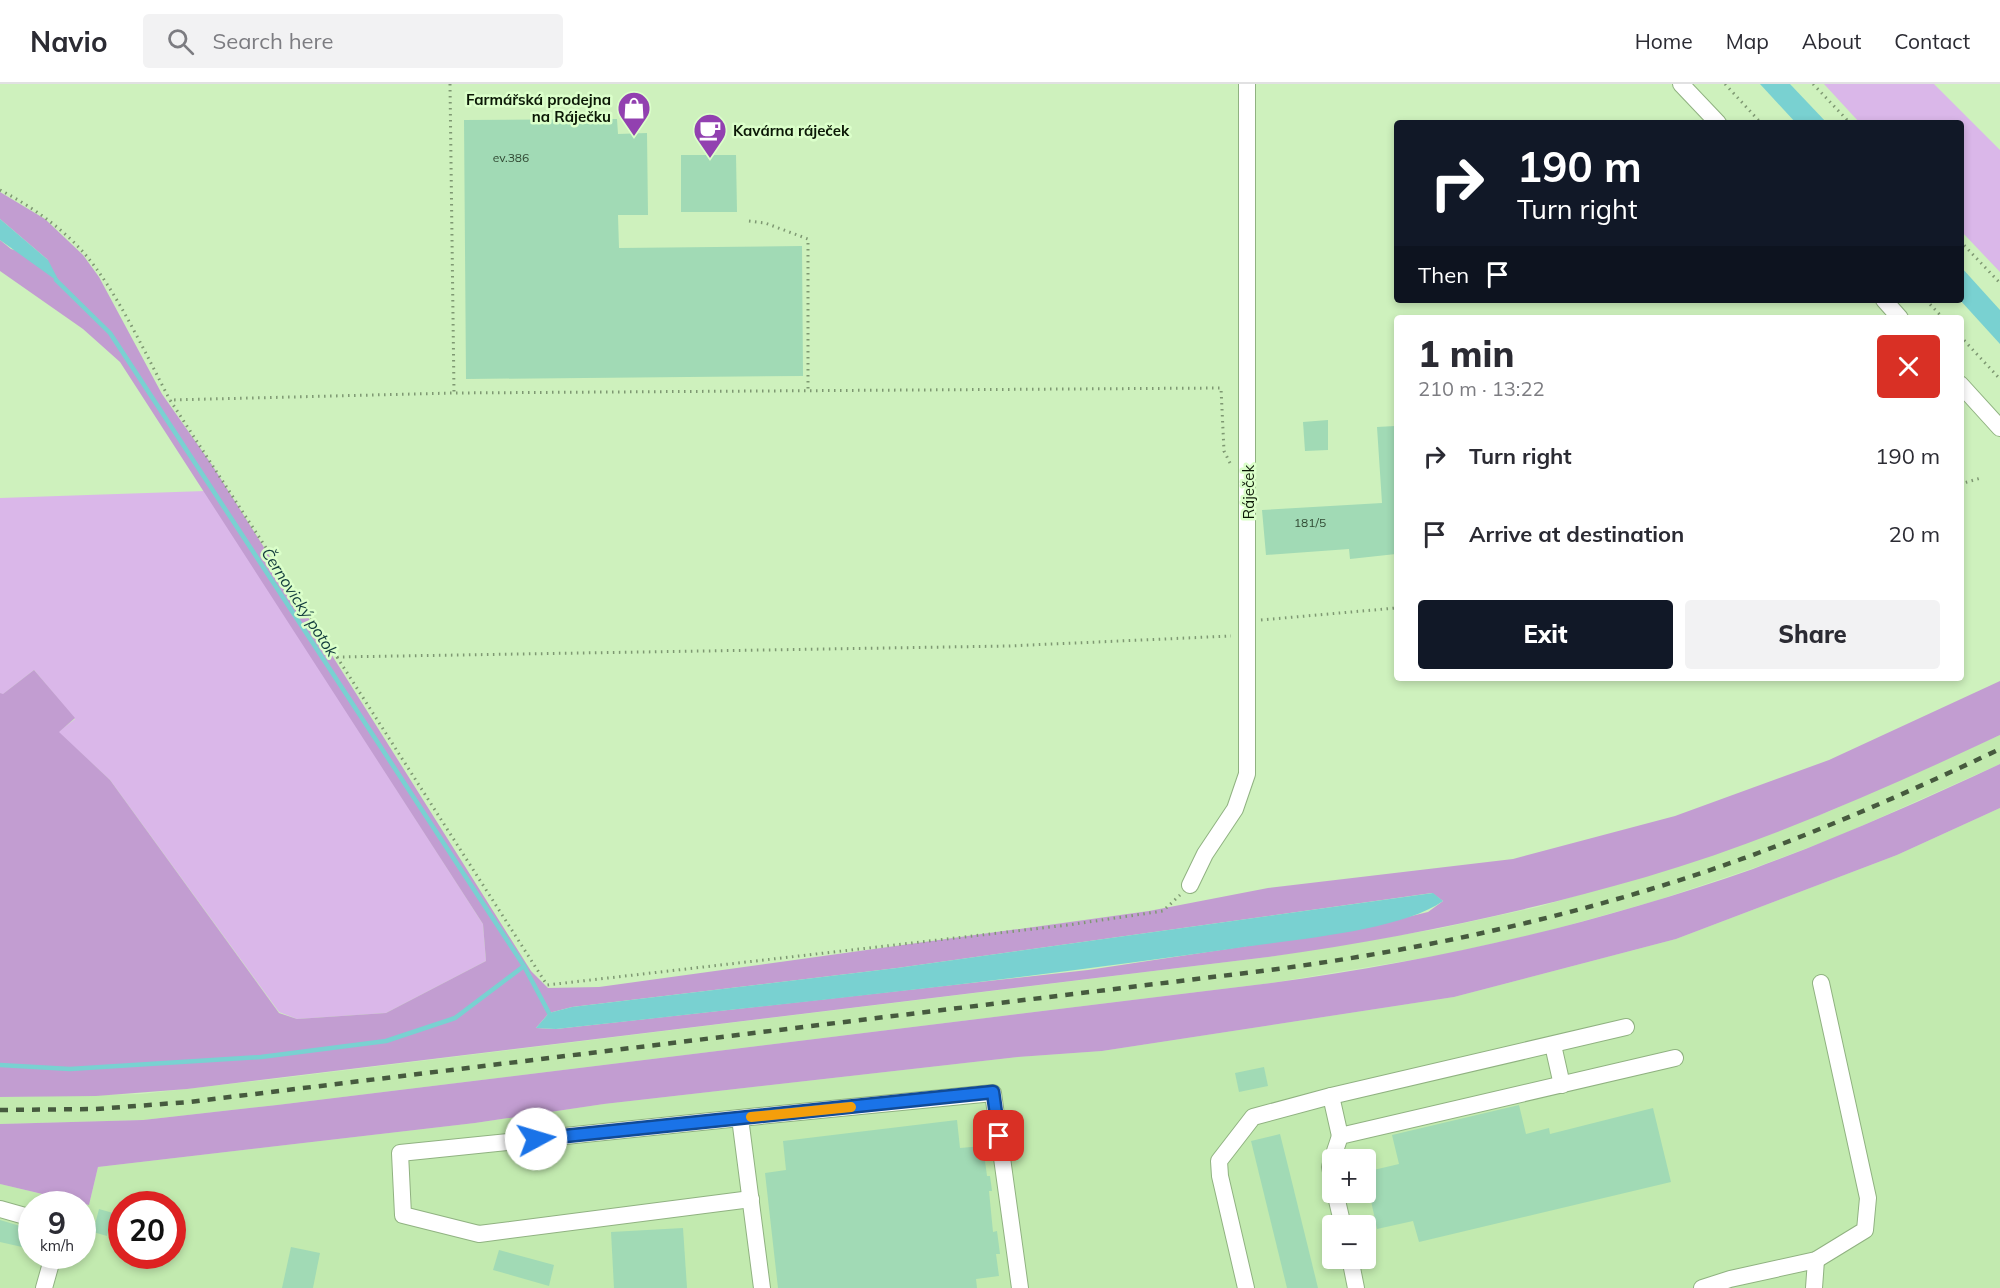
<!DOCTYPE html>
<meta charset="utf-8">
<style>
:root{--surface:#fff;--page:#f2f2f3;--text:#2b2b33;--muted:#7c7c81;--line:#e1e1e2;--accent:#111827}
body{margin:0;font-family:Mulish,sans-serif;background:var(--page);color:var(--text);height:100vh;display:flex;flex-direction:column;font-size:22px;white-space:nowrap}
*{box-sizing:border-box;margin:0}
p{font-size:20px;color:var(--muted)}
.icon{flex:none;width:33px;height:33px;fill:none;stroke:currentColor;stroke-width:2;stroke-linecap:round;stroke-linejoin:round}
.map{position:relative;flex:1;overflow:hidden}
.sheet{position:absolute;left:1394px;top:231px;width:570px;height:366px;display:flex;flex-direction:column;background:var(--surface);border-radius:6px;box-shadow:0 3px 9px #0003}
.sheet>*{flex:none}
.hud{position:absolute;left:1394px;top:36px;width:570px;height:183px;border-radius:6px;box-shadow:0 3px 9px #0003;background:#111827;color:#fff;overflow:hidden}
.controls{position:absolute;left:1322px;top:1065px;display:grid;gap:12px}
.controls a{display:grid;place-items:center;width:54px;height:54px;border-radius:6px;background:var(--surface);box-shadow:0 3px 9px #0003;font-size:30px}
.speed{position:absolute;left:18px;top:1107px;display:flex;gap:12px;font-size:30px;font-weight:700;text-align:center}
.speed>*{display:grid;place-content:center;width:78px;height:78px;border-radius:50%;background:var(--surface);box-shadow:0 3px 9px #0003;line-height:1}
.speed small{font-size:15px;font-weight:400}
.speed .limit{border:9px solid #d22;background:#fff;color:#111}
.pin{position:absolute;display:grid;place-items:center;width:51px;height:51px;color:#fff;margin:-26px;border-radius:12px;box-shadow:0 3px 9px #0006}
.me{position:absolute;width:66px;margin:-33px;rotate:84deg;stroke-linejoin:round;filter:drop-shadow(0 0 4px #0008)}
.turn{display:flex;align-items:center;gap:21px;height:126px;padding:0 24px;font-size:27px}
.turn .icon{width:78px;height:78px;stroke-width:2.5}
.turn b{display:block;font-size:42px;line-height:51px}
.then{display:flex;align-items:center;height:57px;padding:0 24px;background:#0003;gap:12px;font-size:22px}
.round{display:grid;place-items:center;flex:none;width:63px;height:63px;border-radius:6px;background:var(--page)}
.head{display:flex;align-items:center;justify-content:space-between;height:102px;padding:0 24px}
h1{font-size:36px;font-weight:800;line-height:45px}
.cta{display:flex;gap:12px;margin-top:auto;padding:12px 24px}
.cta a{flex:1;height:69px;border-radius:6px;background:var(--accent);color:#fff;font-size:24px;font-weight:800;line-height:69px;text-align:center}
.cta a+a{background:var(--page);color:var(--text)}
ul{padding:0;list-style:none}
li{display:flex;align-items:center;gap:18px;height:78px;padding:0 24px}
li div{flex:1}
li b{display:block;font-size:22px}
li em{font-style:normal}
header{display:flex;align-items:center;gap:36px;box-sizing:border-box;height:84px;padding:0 30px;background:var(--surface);border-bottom:2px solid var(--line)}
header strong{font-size:28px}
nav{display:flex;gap:33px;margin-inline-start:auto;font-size:21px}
.search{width:420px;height:54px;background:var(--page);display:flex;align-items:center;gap:15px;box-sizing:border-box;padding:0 21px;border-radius:6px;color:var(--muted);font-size:22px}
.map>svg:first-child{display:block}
</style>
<header>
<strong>Navio</strong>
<div class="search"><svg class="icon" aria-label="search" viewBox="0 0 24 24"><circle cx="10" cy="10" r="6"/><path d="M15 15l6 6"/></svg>Search here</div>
<nav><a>Home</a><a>Map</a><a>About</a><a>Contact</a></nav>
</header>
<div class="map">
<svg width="2000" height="1204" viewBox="0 0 2000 1204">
<rect width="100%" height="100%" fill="#cef1bd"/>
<g fill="#c2eaaf" fill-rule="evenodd">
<path d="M2000,651v29l-161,72 -85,32 -99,33 -111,31 -102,23 -171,28 -994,122 -134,15 -143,4v-27l141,-3 133,-15 994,-122 169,-28 101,-22 159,-47 133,-49z"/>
<path d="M2000,724v480h-2000v-104l89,21 9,-38 377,-44 129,-19 414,-47 84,-6 352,-54 222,-58 221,-84zM1332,1076h33v32h-33zM32,1120h50v52h-50zM122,1120h50v52h-50zM1332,1142h33v32h-33z"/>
</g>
<g fill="#dab7e9">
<path d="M1824,0h110l66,66v122l-39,-41 -1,-108h-100z"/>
<path d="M205,407l278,433 3,37 -100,52 -89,6 -18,-7 -169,-232 -52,-48 17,-13 -41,-49 -32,25 -2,-2v-195z"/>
</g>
<g fill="#c29dd1" fill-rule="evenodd">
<path d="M0,108l45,27 38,36 16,22 63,117 50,71 319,506 17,17 51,-1 550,-76 119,-23 245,-29 162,-43 154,-56 171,-79v54c-115,54 -232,106 -354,142 -124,36 -250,62 -378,80l-1081,132 -91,7 -96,1v-404l3,1 31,-24 41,48 -16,14 51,48 169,233 18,6 89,-6 100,-52 -3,-37 -363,-562 -37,-33 -83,-58v-31l11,9 37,11 -48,-41zM1432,809l11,8 -15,11 -74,18 -266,40 -532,59 -20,-1 13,-15 23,-6 325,-39z"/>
<path d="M2000,680v44l-103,47 -221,84 -222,58 -352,54 -84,6 -414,47 -129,19 -377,44 -9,38 -89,-21v-60l143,-4 134,-15 994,-122c164,-22 326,-59 482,-114 84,-31 166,-67 247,-105z"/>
</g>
<g fill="#79d1d1">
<path d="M1760,0h30l37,39h-31z"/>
<path d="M0,135l48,41 12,23 -60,-43z"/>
<path d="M1961,183l39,43v34l-40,-44z"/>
<path d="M1433,809l10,8c-42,30 -153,39 -206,47 -226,33 -454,56 -681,81l-20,-1 13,-15 23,-6 325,-39z"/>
</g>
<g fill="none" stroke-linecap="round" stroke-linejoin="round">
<g stroke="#79d1d1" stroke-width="4.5">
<path d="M56,196l54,53 414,633 25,47"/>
<path d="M0,981l70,4 191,-12 125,-16 69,-23 69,-52"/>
</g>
</g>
<g fill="#a1dab5">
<path d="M617,35l1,15 29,-1 1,82h-30l1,33 183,-2 1,130 -337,3 -2,-259z"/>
<path d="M681,71h55l1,57h-56z"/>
<path d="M1328,336v30l-23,1 -2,-29z"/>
<path d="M1395,342l1,128 -46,5 -1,-10 -83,6 -4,-45 120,-7 -5,-76z"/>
<path d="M1264,983l4,19 -29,6 -4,-19z"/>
<path d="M1519,1021l7,29 23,-6 1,6 103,-26 18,74 -252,60 -6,-21 -36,8 -12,-57 34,-8 -7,-29z"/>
<path d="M957,1036l3,28 23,-2 4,30h3l2,15h-3l4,41 4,-1 3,23h-4l3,22 -23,3 1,9h-199l-13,-115 21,-3 -3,-29z"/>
<path d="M1280,1050l9,36 29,118h-31l-36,-147z"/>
<path d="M99,1125l14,4 -6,23 -14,-4z"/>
<path d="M0,1136l27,8 -5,19 -22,-5z"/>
<path d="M683,1144l4,60h-73l-3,-56z"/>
<path d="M291,1163l29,6 -7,35h-31z"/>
<path d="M499,1166l55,15 -5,21 -56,-16z"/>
</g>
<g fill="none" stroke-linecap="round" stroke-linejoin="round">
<defs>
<g id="minor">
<path d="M1681,0l37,39"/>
<path d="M1884,216l16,18"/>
<path d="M1960,300l40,44"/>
<path d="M1190,801l15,-31 30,-45 12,-35v-690"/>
<path d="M1553,961l9,40"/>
<path d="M740,1034l-340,35 3,62 76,19 272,-35"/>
<path d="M1340,1052l-9,-40 295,-69"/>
<path d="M1332,1076l8,-24 335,-78"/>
<path d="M1332,1076l-2,7 2,10"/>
<path d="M1335,1108l8,34"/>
<path d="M0,1125l32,9"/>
<path d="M1350,1174l6,30"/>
<path d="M44,1204l9,-32"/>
<path d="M762,1204l-22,-170 253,-25 27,195"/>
<path d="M1246,1204l-26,-112 -1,-15 34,-44 78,-21"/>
<path d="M1702,1204l28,-9 86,-19 49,-30 3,-32 -47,-215"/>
<path d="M1814,1204l2,-28"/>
</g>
</defs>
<use href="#minor" stroke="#90b281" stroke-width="18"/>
<g stroke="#7e9872" stroke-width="3" stroke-dasharray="1.5 4.5" stroke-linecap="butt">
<path d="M450,0l4,309"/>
<path d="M1725,0l36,39"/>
<path d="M1813,0l37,39"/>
<path d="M0,106c31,16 61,37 84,63 33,38 62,102 86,147"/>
<path d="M749,137l16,2 43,16v152"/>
<path d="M1960,157l40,42"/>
<path d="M1926,216l17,18"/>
<path d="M1960,252l40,43"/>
<path d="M1230,379l-6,-12 -3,-63 -767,5 -284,7 167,257 671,-11 223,-10"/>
<path d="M1960,400l21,-6"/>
<path d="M1261,536l135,-12"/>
<path d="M337,573l210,328 521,-60 95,-14 17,-16"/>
</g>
<use href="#minor" stroke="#fff" stroke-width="16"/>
<path stroke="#465a3e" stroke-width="4.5" stroke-dasharray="8 8" stroke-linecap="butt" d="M0,1026l96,-1 93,-7 1081,-132c129,-17 256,-43 381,-81 120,-36 235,-86 349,-140"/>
</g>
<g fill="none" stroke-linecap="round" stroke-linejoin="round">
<defs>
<path id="route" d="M536,1055l457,-47 6,44"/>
</defs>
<use href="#route" stroke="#114b97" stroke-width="15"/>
<use href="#route" stroke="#1a73e8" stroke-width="10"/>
<path stroke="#f59e0b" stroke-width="10" d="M751,1033l100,-10"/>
</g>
<defs>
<symbol id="shop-pin" viewBox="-11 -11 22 30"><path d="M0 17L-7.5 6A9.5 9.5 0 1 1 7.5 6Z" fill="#9241b0" stroke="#dbffca"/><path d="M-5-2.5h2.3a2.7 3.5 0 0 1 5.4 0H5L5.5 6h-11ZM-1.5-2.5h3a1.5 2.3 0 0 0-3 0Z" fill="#fff"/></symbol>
<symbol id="cafe-pin" viewBox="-11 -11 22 30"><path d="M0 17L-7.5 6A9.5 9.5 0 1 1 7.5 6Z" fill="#9241b0" stroke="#dbffca"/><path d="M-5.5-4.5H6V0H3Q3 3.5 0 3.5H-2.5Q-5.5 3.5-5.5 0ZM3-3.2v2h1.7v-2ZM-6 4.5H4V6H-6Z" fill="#fff"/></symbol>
</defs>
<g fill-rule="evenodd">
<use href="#shop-pin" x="615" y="5" width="38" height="52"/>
<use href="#cafe-pin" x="691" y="27" width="38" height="52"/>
</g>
<g text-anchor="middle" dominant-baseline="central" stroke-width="5" stroke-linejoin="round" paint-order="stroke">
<g font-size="12" fill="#304832">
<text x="511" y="73">ev.386</text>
<text x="1310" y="438">181/5</text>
</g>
<g font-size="15" font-weight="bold" fill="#0b1806" stroke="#dbffca" text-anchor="end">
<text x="611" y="15">Farmářská prodejna<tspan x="611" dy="17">na Ráječku</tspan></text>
<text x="733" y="46" text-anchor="start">Kavárna ráječek</text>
</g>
<g font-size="15" fill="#0b1806" stroke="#dbffca">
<text transform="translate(1248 408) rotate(-90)">Ráječek</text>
</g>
<g font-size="16" font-style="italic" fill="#123c3d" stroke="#dbffca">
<text transform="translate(300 518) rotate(57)">Černovický potok</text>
</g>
</g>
</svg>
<div class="controls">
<a>+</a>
<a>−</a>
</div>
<div class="speed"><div>9<small>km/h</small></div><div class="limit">20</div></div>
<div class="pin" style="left:999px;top:1052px;background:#d93025"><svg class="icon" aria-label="arrive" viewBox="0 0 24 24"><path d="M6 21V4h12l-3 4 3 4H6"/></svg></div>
<svg class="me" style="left:536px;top:1055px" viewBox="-20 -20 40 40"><circle r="19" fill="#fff"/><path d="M0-13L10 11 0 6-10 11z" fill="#1a73e8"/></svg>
<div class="hud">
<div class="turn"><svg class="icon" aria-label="right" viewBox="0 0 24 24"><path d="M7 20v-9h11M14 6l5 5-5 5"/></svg><div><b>190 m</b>Turn right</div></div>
<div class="then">Then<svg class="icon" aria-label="arrive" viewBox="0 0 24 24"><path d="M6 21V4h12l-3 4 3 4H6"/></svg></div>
</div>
<section class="sheet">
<div class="head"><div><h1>1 min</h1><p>210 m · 13:22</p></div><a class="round" style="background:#d93025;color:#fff"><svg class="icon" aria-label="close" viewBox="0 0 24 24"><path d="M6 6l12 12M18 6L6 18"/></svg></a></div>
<ul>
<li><svg class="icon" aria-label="right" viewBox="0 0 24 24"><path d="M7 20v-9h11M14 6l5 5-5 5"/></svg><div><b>Turn right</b></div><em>190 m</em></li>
<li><svg class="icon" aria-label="arrive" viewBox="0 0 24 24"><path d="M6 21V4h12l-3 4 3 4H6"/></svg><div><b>Arrive at destination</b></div><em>20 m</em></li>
</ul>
<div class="cta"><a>Exit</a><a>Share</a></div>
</section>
</div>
